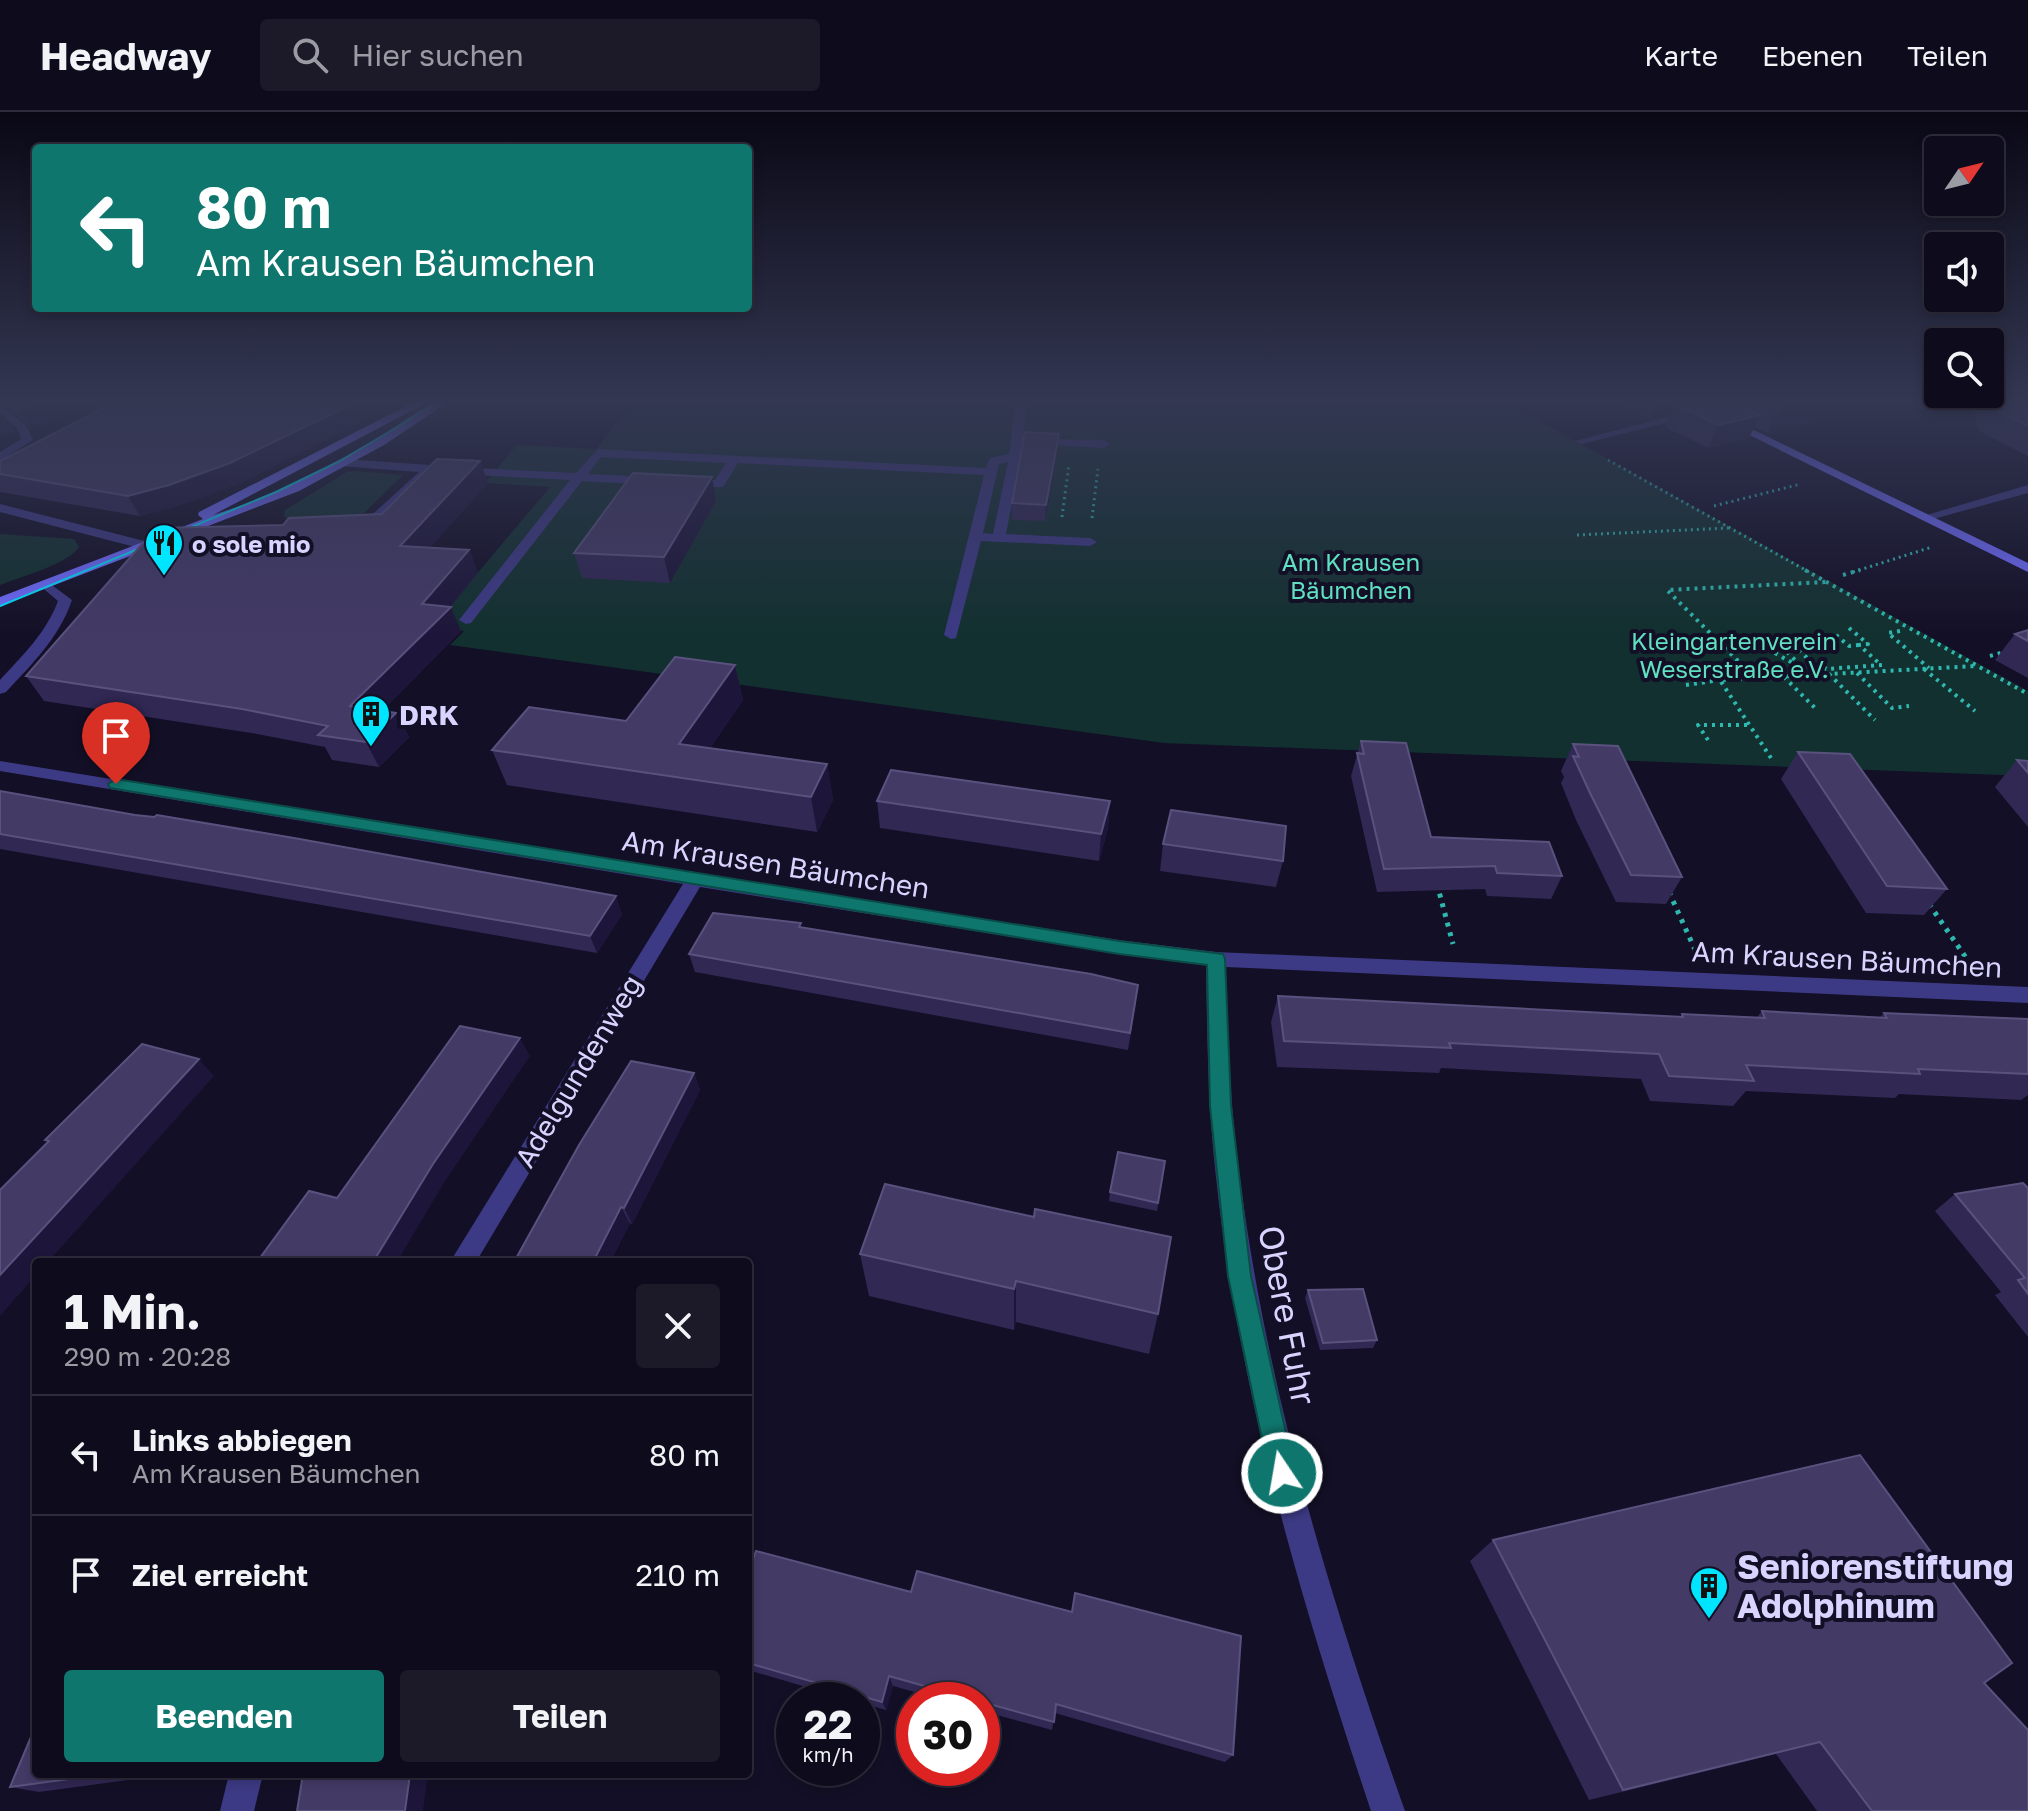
<!DOCTYPE html>
<html lang="de">
<meta charset="utf-8">
<style>
:root{--surface:#0e0b1c;--page:#1c1929;--text:#f1f3f6;--muted:#9b9ba3;--line:#2e2b3b;--accent:#0f766e}
body{margin:0;font-family:"Golos Text",sans-serif;background:var(--page);color:var(--text);height:100vh;display:flex;flex-direction:column;font-size:30px;white-space:nowrap}
*{box-sizing:border-box;margin:0}
p{font-size:26px;color:var(--muted)}
.icon{flex:none;width:44px;height:44px;fill:none;stroke:currentColor;stroke-width:2;stroke-linecap:round;stroke-linejoin:round}
.map{position:relative;flex:1;overflow:hidden}
.side{position:absolute;left:32px;top:1146px;width:720px;height:520px;display:flex;flex-direction:column;background:var(--surface);border-radius:8px;box-shadow:0 4px 12px #0003,0 0 0 2px var(--line)}
.side>*{flex:none}
.guide{position:absolute;left:32px;top:32px;width:720px;height:168px;border-radius:8px;box-shadow:0 4px 12px #0003,0 0 0 2px var(--line);background:#0f766e;color:#fff;overflow:hidden}
.needle{width:52px;rotate:55deg}
.tools{position:absolute;left:1924px;top:24px;display:grid;gap:16px}
.tools a{display:grid;place-items:center;width:80px;height:80px;border-radius:8px;background:var(--surface);box-shadow:0 4px 12px #0003,0 0 0 2px var(--line);font-size:40px}
.speed{position:absolute;left:776px;top:1570px;display:flex;gap:16px;font-size:40px;font-weight:700;text-align:center}
.speed>*{display:grid;place-content:center;width:104px;height:104px;border-radius:50%;background:var(--surface);box-shadow:0 4px 12px #0003,0 0 0 2px var(--line);line-height:1}
.speed small{font-size:20px;font-weight:400}
.speed .limit{border:12px solid #d22;background:#fff;color:#111}
.pin{position:absolute;display:grid;place-items:center;width:68px;height:68px;color:#fff;margin:-82px -34px;border-radius:50% 50% 50% 0;rotate:-45deg;box-shadow:0 0 8px #0007}
.pin .icon{rotate:45deg}
.me{position:absolute;width:88px;margin:-44px;rotate:348deg;stroke-linejoin:round;filter:drop-shadow(0 0 6px #0008)}
.turn{display:flex;align-items:center;gap:28px;height:168px;padding:0 32px;font-size:36px}
.turn .icon{width:104px;height:104px;stroke-width:2.5}
.turn b{display:block;font-size:56px;line-height:68px}
.round{display:grid;place-items:center;flex:none;width:84px;height:84px;border-radius:8px;background:var(--page)}
.summary{display:flex;align-items:center;justify-content:space-between;height:136px;padding:0 32px}
h1{font-size:48px;font-weight:700;line-height:60px}
.cta{display:flex;gap:16px;margin-top:auto;padding:16px 32px}
.cta a{flex:1;height:92px;border-radius:8px;background:var(--accent);color:#fff;font-size:32px;font-weight:700;line-height:92px;text-align:center}
.cta a+a{background:var(--page);color:var(--text)}
ul{padding:0;list-style:none}
li{display:flex;align-items:center;gap:24px;height:120px;padding:0 32px;border-top:2px solid var(--line)}
li div{flex:1}
li b{display:block;font-size:30px}
li em{font-style:normal}
header{display:flex;align-items:center;gap:48px;box-sizing:border-box;height:112px;padding:0 40px;background:var(--surface);border-bottom:2px solid var(--line)}
header strong{font-size:38px}
nav{display:flex;gap:44px;margin-inline-start:auto;font-size:28px}
.search{width:560px;height:72px;background:var(--page);display:flex;align-items:center;gap:20px;box-sizing:border-box;padding:0 28px;border-radius:8px;color:var(--muted);font-size:30px}
.map>svg:first-child{display:block}
</style>
<header>
<strong>Headway</strong>
<div class="search"><svg class="icon" aria-label="search" viewBox="0 0 24 24"><circle cx="10" cy="10" r="6"/><path d="M15 15l6 6"/></svg>Hier suchen</div>
<nav><a>Karte</a><a>Ebenen</a><a>Teilen</a></nav>
</header>
<div class="map">
<svg width="2028" height="1699" viewBox="0 0 2028 1699">
<rect width="100%" height="100%" fill="#130f26"/>
<g fill="#12302f">
<path d="M636,287h863l529,292v85l-864,-33 -714,-98 14,-14 -32,-4 118,-140 -65,-4 32,-38 79,4z"/>
<path d="M355,359l48,4 -47,46 -68,-1 -4,-4 1,-6 62,-38z"/>
<path d="M0,422l74,5 5,8c-11,17 -59,30 -79,38z"/>
</g>
<g fill="none" stroke-linecap="round" stroke-linejoin="round">
<g stroke="#2fb8b0" stroke-width="3" stroke-dasharray="2 4" stroke-linecap="butt">
<path d="M1608,348l201,112"/>
<path d="M1714,394l87,-22"/>
<path d="M1062,405l7,-53"/>
<path d="M1092,406l6,-49"/>
<path d="M1577,423l152,-7"/>
<path d="M1853,460l79,-25"/>
</g>
<g stroke="#2fb8b0" stroke-width="4" stroke-dasharray="3 5" stroke-linecap="butt">
<path d="M1805,458l223,124"/>
<path d="M1843,463l17,-5"/>
<path d="M1849,516l19,16 -9,1 22,20"/>
<path d="M1900,519l-12,2 41,35"/>
<path d="M1836,523l13,11 10,-1"/>
<path d="M1768,537l44,25"/>
<path d="M1799,538l14,14h8l5,5 56,-4"/>
<path d="M1787,540l13,13 13,3 1,-3"/>
<path d="M1990,544l14,-4"/>
<path d="M1924,557l51,42"/>
<path d="M1857,561l35,35 17,-2"/>
<path d="M1829,562l46,46"/>
<path d="M1784,565l33,33"/>
<path d="M1755,566l-88,-88 159,-8"/>
<path d="M1686,573l34,-5"/>
<path d="M1708,628l-10,-15h51"/>
<path d="M1771,646l-51,-78 256,-14"/>
</g>
<g stroke="#2fb8b0" stroke-width="5" stroke-dasharray="4 6" stroke-linecap="butt">
<path d="M1437,772l16,60"/>
<path d="M1669,780l27,60"/>
<path d="M1929,792l42,61"/>
</g>
<g fill="#3d3a85" fill-rule="evenodd">
<path d="M1016,287h11l-6,58 -15,77 84,4 7,4 -7,4 -109,-5 -25,97 -5,1 -7,-4 40,-160 -246,-12 -15,24h-35l-4,-1v-6h31l11,-17 -125,-6 -13,17 65,3 6,4 -6,4 -71,-4 -111,142 -5,1 -7,-4 111,-140 -113,-6 -4,-1v-6l123,6 22,-24 388,19 4,-10 19,-4zM1008,350l-15,72 -10,-1 16,-69z"/>
<path d="M0,293l26,20 7,15 -33,21v-9l21,-13 -4,-11 -17,-14z"/>
<path d="M1694,298l6,3 -2,2 -117,29 -6,-3z"/>
<path d="M1029,327l75,1 6,4 -6,4 -71,-4 -6,-3z"/>
</g>
<g fill="#3d3a85" fill-rule="evenodd">
<path d="M344,347l85,6 6,4 -51,50 -24,12 -5,-1v-6l19,-11 45,-41 -79,-6 -2,-3z"/>
<path d="M2028,373v8l-102,28 -6,-4z"/>
<path d="M0,392l148,38 2,3 -7,4 -143,-37z"/>
<path d="M45,468l27,20c-13,38 -40,64 -66,92l-6,2v-14c23,-25 46,-47 58,-79l-20,-17z"/>
<path d="M0,649l695,113 424,66 97,12 812,35v16l-802,-36c2,71 4,141 14,212 28,217 92,426 165,632h-34c-69,-207 -132,-417 -155,-634 -8,-71 -9,-141 -10,-212l-87,-11 -419,-67 -224,375h-26l233,-378 -683,-113z"/>
<path d="M229,1662h34l-9,37h-34z"/>
</g>
<g fill="#6f6bff" fill-rule="evenodd">
<path d="M420,287h14l-221,116c56,-17 108,-45 159,-73 25,-13 53,-43 81,-43l-69,46 -85,46 -299,115v-9l203,-78 -5,-4 1,-3z"/>
<path d="M1676,287h14l338,164v9z"/>
</g>
<path stroke="#00e5ff" stroke-width="2" d="M0,494l276,-114 64,-31 104,-62"/>
</g>
<g fill="#312854">
<path d="M0,287h93l4,7 -67,21 -30,-25z"/>
<path d="M121,287h286l-167,84 -60,22 -40,11 -140,-24v-31z"/>
<path d="M1610,287h224l-11,21 -55,13 -14,-6 -5,11 -41,10 -43,-21 6,-13 -21,5z"/>
<path d="M1971,287h57v57l-49,-25z"/>
<path d="M1059,322l-1,15 -13,72 -33,-1v-17z"/>
<path d="M480,349l8,22 -59,65 40,2 9,23 -28,34 11,24 -79,80 14,2 13,24 -30,30 -47,-7 -7,-13 -68,-13 -213,-33 -18,-25 257,-151 99,-11z"/>
<path d="M716,389l-46,82 -88,-5 -8,-25z"/>
<path d="M2028,518v48l-33,-18 20,-26z"/>
<path d="M735,553l8,35 -33,48 117,16 6,36 -16,32 -310,-47 -15,-35 134,-29z"/>
<path d="M1361,629l70,96 131,39 -11,23 -64,-3 -2,-7 -108,3 -26,-116z"/>
<path d="M1573,632l109,133 -16,27 -50,-2 -40,-82 -15,-37 3,-6 -3,-6z"/>
<path d="M1798,640l149,137 -23,26 -58,-2 -85,-134z"/>
<path d="M2017,648l11,1v66l-33,-40z"/>
<path d="M0,679l622,123 -25,39 -597,-104z"/>
<path d="M877,689h233l-2,27 -9,33 -219,-33z"/>
<path d="M1163,732l120,17 -7,26 -116,-16z"/>
<path d="M802,816l334,75 -8,47 -433,-78 -6,-18z"/>
<path d="M1278,884l402,21 2,-3 75,3 5,-6 117,7 5,-5 144,6v76l-7,5 -122,-6 -4,4 -149,-7 -13,15 -83,-5 -9,-22 -200,-11 -2,5 -162,-6 -6,-45z"/>
<path d="M694,961l6,17 -68,134 -2,-1 -20,39h-96z"/>
<path d="M1165,1049l-8,50 -48,-10 1,-9z"/>
<path d="M2028,1076v149l-33,-42 6,-3 -66,-81 20,-17z"/>
<path d="M1034,1105l124,97 -9,40 -133,-32 -2,8 -145,-34 -9,-42z"/>
<path d="M1308,1178l69,50 -4,8 -53,2 -15,-52z"/>
<path d="M1493,1428l491,143 44,128h-211l-41,-57 -187,46 -119,-239z"/>
<path d="M748,1462l485,181 -8,7 -170,-49 -3,17 -70,-19v-11h-38l-51,-14 -7,24 -24,-7v-3h-12l-102,-30z"/>
<path d="M36,1662h109l-2,4 -104,14 -29,-5z"/>
</g>
<g fill="#1d163a">
<path d="M53,287h40l4,7 -67,21 -11,-18z"/>
<path d="M363,287h44l-167,84 -60,22 -40,11 -12,-20z"/>
<path d="M1658,287h36l-19,5 -4,10 -21,5z"/>
<path d="M1785,287h49l-11,21 -55,13z"/>
<path d="M4,302l11,17 -15,5v-21z"/>
<path d="M1760,303l-11,23 -41,10 11,-23z"/>
<path d="M1059,322l-1,15 -13,72 1,-16z"/>
<path d="M480,349l8,22 -78,87 -10,-24z"/>
<path d="M712,365l4,24 -46,82 -6,-26z"/>
<path d="M469,438l9,23 -37,45 10,-11 10,24 -98,99 -13,-24 72,-102z"/>
<path d="M735,553l8,35 -54,79 -10,-35z"/>
<path d="M396,601l13,24 -30,30 -13,-25z"/>
<path d="M827,652l6,36 -16,32 -6,-35z"/>
<path d="M1110,689l-2,27 -9,33 2,-27z"/>
<path d="M616,784l6,18 -25,39 -7,-17z"/>
<path d="M520,926l10,18 -85,125 -48,81h-24l60,-98z"/>
<path d="M199,947l15,17 -166,186h-12v13l-36,41v-41z"/>
<path d="M694,961l6,17 -68,134 -8,-16z"/>
<path d="M621,1095l9,16 -20,39h-17z"/>
<path d="M1016,1169v41l-2,8v-41z"/>
<path d="M889,1564l4,10 -7,24 -4,-8z"/>
<path d="M124,1662h21l-2,4z"/>
<path d="M410,1662h18l-5,37h-18z"/>
</g>
<g fill="#433a66" stroke="#5a527e" stroke-width="2">
<path d="M6,287h47l-34,10z"/>
<path d="M121,287h242l-133,64 -61,22 -41,11 -128,-22v-13z"/>
<path d="M1694,287h32l34,16 -41,10 -44,-21z"/>
<path d="M1990,287h38v27l-35,-17z"/>
<path d="M1025,320l34,2 -13,71 -34,-2z"/>
<path d="M437,347l43,2 -80,85 69,4 -47,54 29,3 -101,99 46,7 -30,29 -48,-7 10,-9 -86,-17 -216,-33 130,-148 127,-3 6,-7 93,-4z"/>
<path d="M633,361l79,4 -48,80 -90,-4z"/>
<path d="M2028,518v11l-13,-7z"/>
<path d="M675,545l60,8 -56,79 148,20 -16,33 -319,-47 37,-43 97,14z"/>
<path d="M1361,629l45,2 25,94 118,5 13,34 -65,-3 -2,-7 -111,3 -27,-116 7,1z"/>
<path d="M1573,632l45,2 64,131 -51,-2 -41,-82 -17,-37 6,1z"/>
<path d="M1798,640l52,2 97,135 -60,-3z"/>
<path d="M2017,648l11,1v12z"/>
<path d="M891,658l219,31 -9,33 -224,-33z"/>
<path d="M0,679l135,24 19,2 3,-2 137,23 322,58 -26,40 -590,-102z"/>
<path d="M1171,698l115,16 -3,35 -120,-17z"/>
<path d="M713,801l88,10 -2,4 292,47 47,11 -8,48 -441,-79z"/>
<path d="M1278,884l405,21 -1,-3 83,4 -3,-7 125,7 -3,-5 144,6v55l-110,-5 2,5 -174,-9 8,16 -85,-5 -10,-22 -210,-11 2,5 -167,-7z"/>
<path d="M460,914l60,12 -87,126 -60,98h-116l52,-71 28,7z"/>
<path d="M142,932l57,15 -199,216v-85l49,-49 -4,-1z"/>
<path d="M631,949l63,12 -70,135 -3,-1 -28,55h-79l65,-117z"/>
<path d="M1118,1040l47,9 -7,42 -48,-11z"/>
<path d="M2023,1071l5,5v106l-10,-14 7,-2 -70,-84z"/>
<path d="M885,1072l149,33 1,-8 136,28 -13,77 -142,-33 -2,8 -154,-35z"/>
<path d="M1363,1177l14,51 -54,3 -15,-53z"/>
<path d="M1860,1343l152,208 -28,20 44,47v81h-156l-52,-69 -197,48 -130,-250z"/>
<path d="M756,1439l155,41 6,-21 155,41 3,-19 166,43 -8,119 -177,-51 -2,18 -72,-20v-2h-8l-85,-24 -7,26 -134,-39v-89z"/>
<path d="M36,1613v49h70l-96,13z"/>
<path d="M303,1662h107l-5,37h-108z"/>
</g>
<linearGradient id="sky" x2="0" y2="1"><stop stop-color="#0a0815"/><stop offset="0.55" stop-color="#333752"/><stop offset="1" stop-color="#333752" stop-opacity="0"/></linearGradient>
<rect width="2028" height="525" fill="url(#sky)"/>
<path fill="#0f766e" stroke="#0a4d48" stroke-width="2" d="M116,667l1003,162 104,13 2,5 6,147 20,170 44,197 -4,9 -9,4 -9,-4 -4,-9 -41,-197 -18,-170 -3,-141 -88,-11 -1009,-166 -2,-4z"/>
<defs>
<symbol id="restaurant-pin" viewBox="-11 -11 22 30"><path d="M0 17L-7.5 6A9.5 9.5 0 1 1 7.5 6Z" fill="#00e5ff" stroke="#130f26"/><path d="M-5-6h1v4h1v-4h1v4h1v-4h1v5L-1.5 .5V6h-2V.5L-5-1ZM5-6V6H3V1.5H1.5Q1.5-4 5-6Z" fill="#111"/></symbol>
<symbol id="building-pin" viewBox="-11 -11 22 30"><path d="M0 17L-7.5 6A9.5 9.5 0 1 1 7.5 6Z" fill="#00e5ff" stroke="#130f26"/><path d="M-4-6H4V6H1V3H-1V6H-4ZM-2.5-4.3h1.7v1.8h-1.7ZM.8-4.3h1.7v1.8H.8ZM-2.5-1h1.7V.8h-1.7ZM.8-1h1.7V.8H.8Z" fill="#111"/></symbol>
</defs>
<g fill-rule="evenodd">
<use href="#restaurant-pin" x="142" y="409" width="44" height="60"/>
<use href="#building-pin" x="349" y="580" width="44" height="60"/>
<use href="#building-pin" x="1687" y="1452" width="44" height="60"/>
</g>
<g text-anchor="middle" dominant-baseline="central" stroke-width="8" stroke-linejoin="round" paint-order="stroke">
<g font-size="24" font-weight="bold" fill="#d9d4ff" stroke="#130f26" text-anchor="start">
<text x="192" y="431">o sole mio</text>
</g>
<g font-size="24" fill="#5fe0c0" stroke="#130f26">
<text x="1351" y="449">Am Krausen<tspan x="1351" dy="28">Bäumchen</tspan></text>
<text x="1734" y="528">Kleingartenverein<tspan x="1734" dy="28">Weserstraße e.V.</tspan></text>
</g>
<g font-size="28" font-weight="bold" fill="#d9d4ff" stroke="#130f26" text-anchor="start">
<text x="399" y="602">DRK</text>
</g>
<g font-size="28" fill="#d9d4ff" stroke="#130f26">
<text transform="translate(776 752) rotate(9)">Am Krausen Bäumchen</text>
<text transform="translate(1847 847) rotate(3)">Am Krausen Bäumchen</text>
<text transform="translate(578 959) rotate(-59)">Adelgundenweg</text>
</g>
<g font-size="34" fill="#d9d4ff" stroke="#130f26">
<text transform="translate(1288 1203) rotate(79)">Obere Fuhr</text>
</g>
<g font-size="34" font-weight="bold" fill="#d9d4ff" stroke="#130f26" text-anchor="start">
<text x="1737" y="1454">Seniorenstiftung<tspan x="1737" dy="39">Adolphinum</tspan></text>
</g>
</g>
</svg>
<div class="tools">
<a><svg class="needle" viewBox="-14 -14 28 28"><path d="M0-13l5 13h-10z" fill="#e53935"/><path d="M0 13l5-13h-10z" fill="#9b9ba3"/></svg></a>
<a><svg class="icon" aria-label="sound" viewBox="0 0 24 24"><path d="M4 9h4l5-4v14l-5-4H4zM17 9q2 3 0 6"/></svg></a>
<a><svg class="icon" aria-label="search" viewBox="0 0 24 24"><circle cx="10" cy="10" r="6"/><path d="M15 15l6 6"/></svg></a>
</div>
<div class="speed"><div>22<small>km/h</small></div><div class="limit">30</div></div>
<div class="pin" style="left:116px;top:672px;background:#d93025"><svg class="icon" aria-label="arrive" viewBox="0 0 24 24"><path d="M6 21V4h12l-3 4 3 4H6"/></svg></div>
<svg class="me" style="left:1282px;top:1361px" viewBox="-20 -20 40 40"><circle r="17" fill="#0f766e" stroke="#fff" stroke-width="3"/><path d="M0-11L8 9 0 5-8 9z" fill="#fff"/></svg>
<div class="guide">
<div class="turn"><svg class="icon" aria-label="left" viewBox="0 0 24 24"><path d="M17 20v-9H6M10 6l-5 5 5 5"/></svg><div><b>80 m</b>Am Krausen Bäumchen</div></div>
</div>
<section class="side">
<div class="summary"><div><h1>1 Min.</h1><p>290 m · 20:28</p></div><a class="round"><svg class="icon" aria-label="close" viewBox="0 0 24 24"><path d="M6 6l12 12M18 6L6 18"/></svg></a></div>
<ul>
<li><svg class="icon" aria-label="left" viewBox="0 0 24 24"><path d="M17 20v-9H6M10 6l-5 5 5 5"/></svg><div><b>Links abbiegen</b><p>Am Krausen Bäumchen</p></div><em>80 m</em></li>
<li><svg class="icon" aria-label="arrive" viewBox="0 0 24 24"><path d="M6 21V4h12l-3 4 3 4H6"/></svg><div><b>Ziel erreicht</b></div><em>210 m</em></li>
</ul>
<div class="cta"><a>Beenden</a><a>Teilen</a></div>
</section>
</div>
